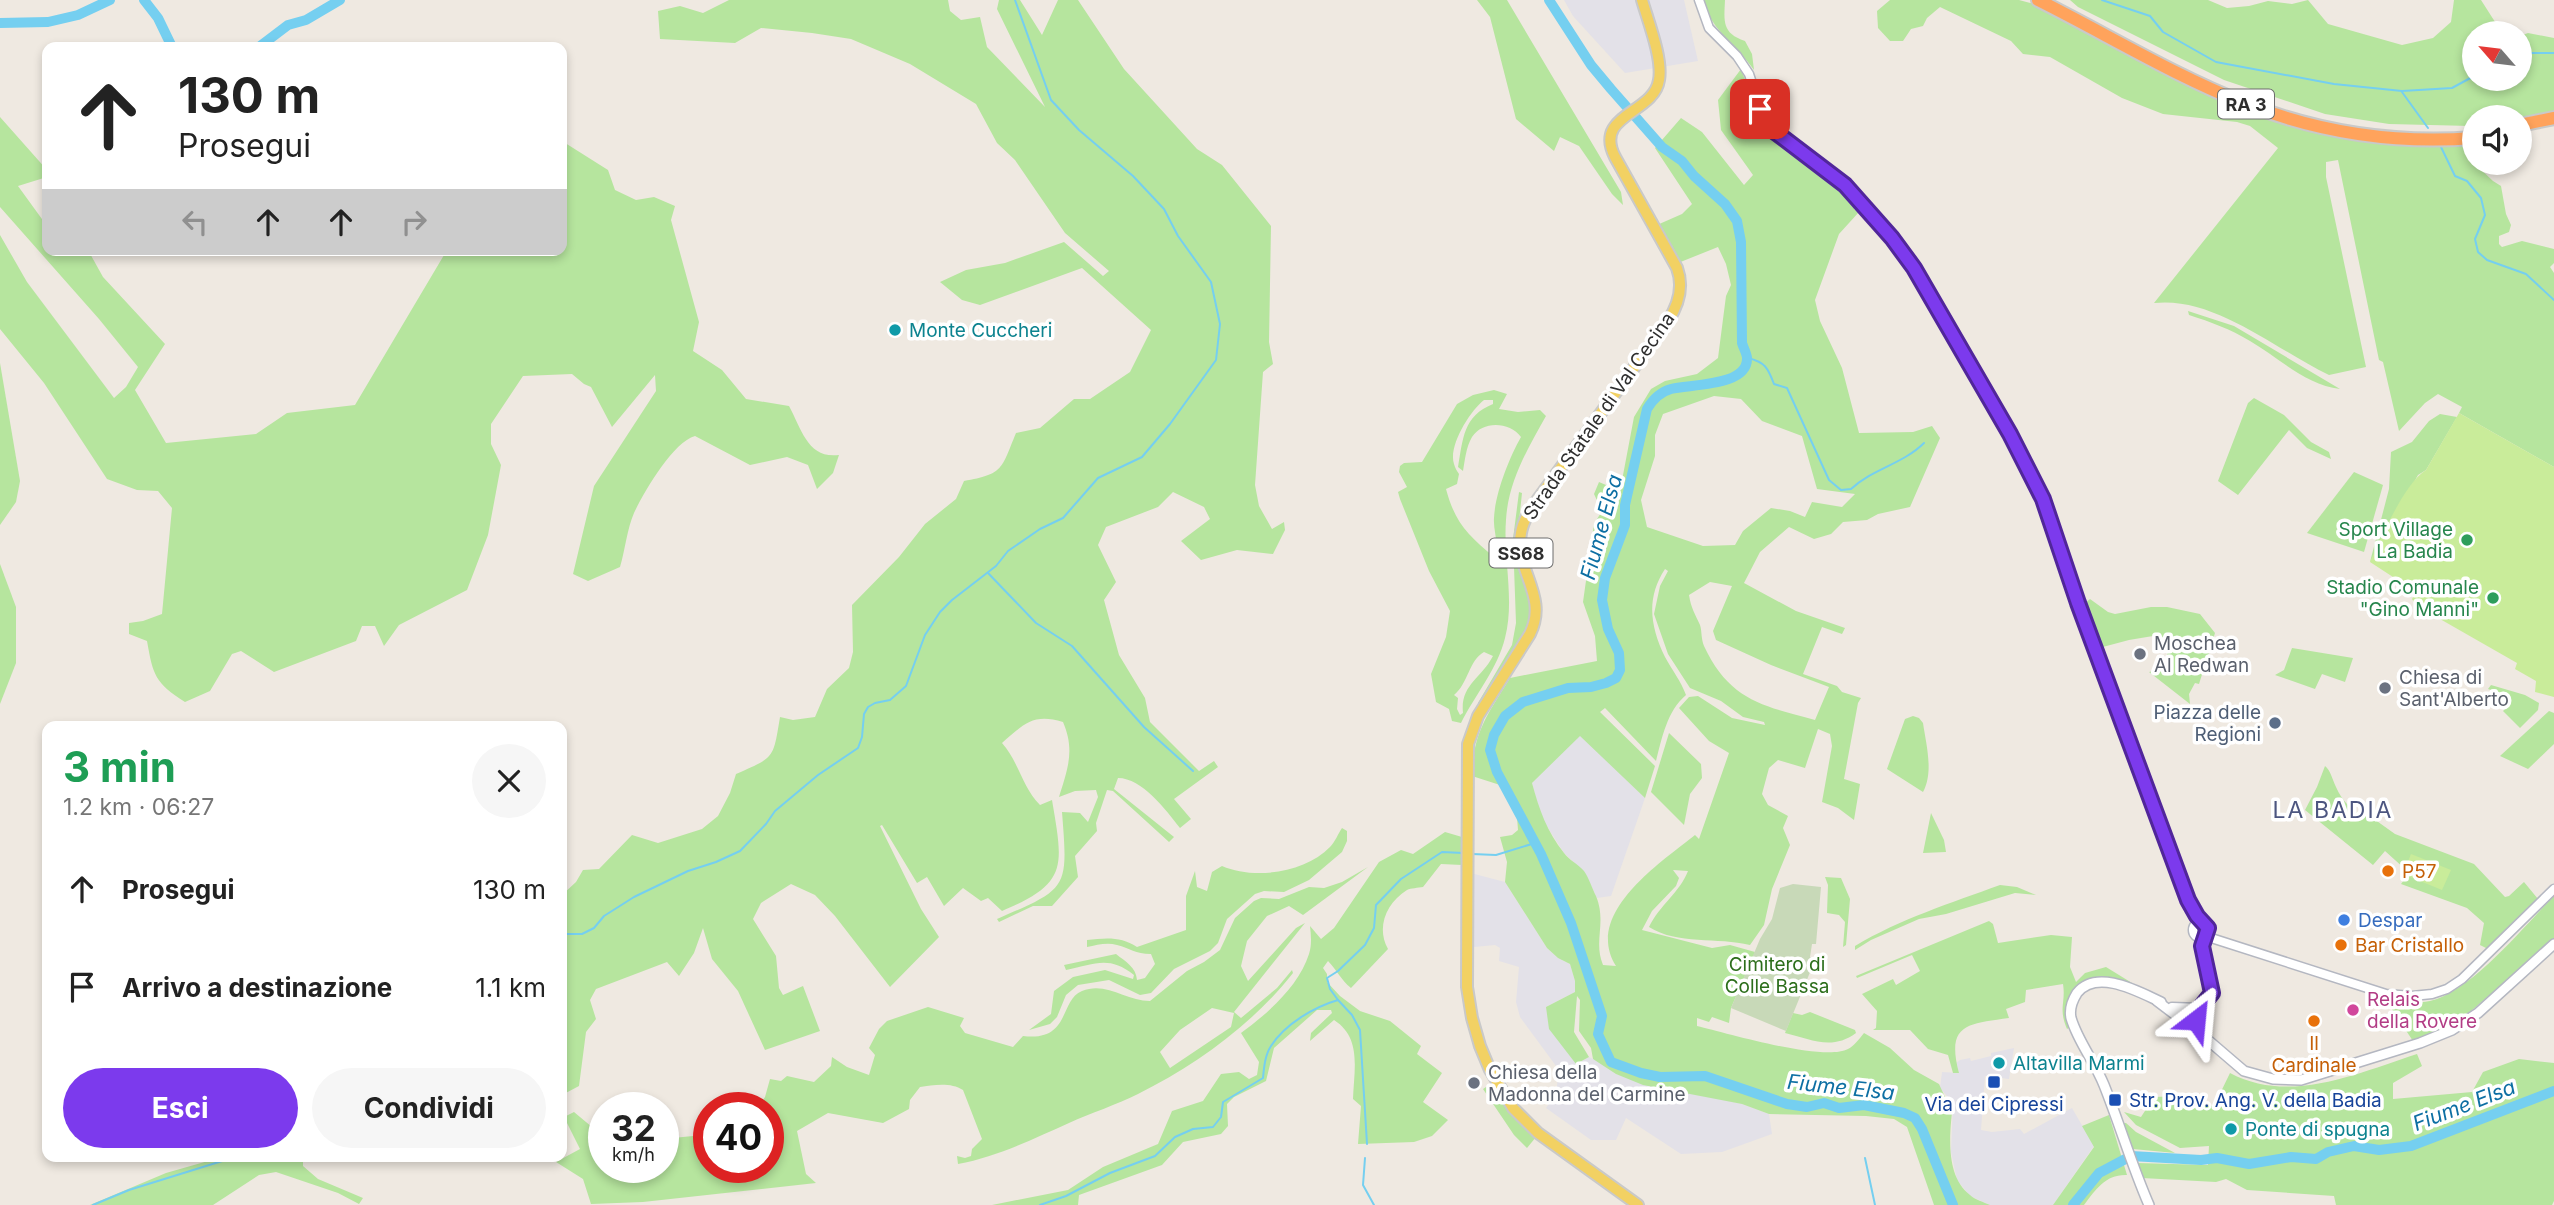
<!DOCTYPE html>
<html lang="it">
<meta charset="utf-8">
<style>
:root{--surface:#fff;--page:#f6f6f6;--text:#222;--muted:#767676;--accent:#7c3aed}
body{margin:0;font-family:Inter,sans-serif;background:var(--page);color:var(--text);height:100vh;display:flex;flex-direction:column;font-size:26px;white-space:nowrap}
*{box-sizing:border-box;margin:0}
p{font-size:23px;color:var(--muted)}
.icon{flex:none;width:38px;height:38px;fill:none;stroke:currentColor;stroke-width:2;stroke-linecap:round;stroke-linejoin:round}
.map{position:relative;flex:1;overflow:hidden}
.drawer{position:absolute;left:42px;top:721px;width:525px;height:441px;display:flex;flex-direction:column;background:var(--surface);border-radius:14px;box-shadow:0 4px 10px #0003}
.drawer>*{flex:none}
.top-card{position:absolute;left:42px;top:42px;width:525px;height:214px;border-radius:14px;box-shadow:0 4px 10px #0003;background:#fff;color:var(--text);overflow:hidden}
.needle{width:46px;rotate:298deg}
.tools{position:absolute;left:2462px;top:21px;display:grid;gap:14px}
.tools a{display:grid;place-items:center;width:70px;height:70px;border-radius:50%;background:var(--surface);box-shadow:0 4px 10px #0003;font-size:35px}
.speed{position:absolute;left:588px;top:1092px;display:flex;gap:14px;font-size:35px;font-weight:700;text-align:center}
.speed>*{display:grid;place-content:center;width:91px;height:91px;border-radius:50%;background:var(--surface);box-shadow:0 4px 10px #0003;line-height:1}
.speed small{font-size:18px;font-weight:400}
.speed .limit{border:10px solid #d22;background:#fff;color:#111}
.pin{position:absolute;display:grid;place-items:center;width:60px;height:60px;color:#fff;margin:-30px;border-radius:14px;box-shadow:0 4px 10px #0006}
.me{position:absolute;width:77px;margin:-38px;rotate:29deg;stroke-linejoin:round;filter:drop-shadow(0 0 5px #0008)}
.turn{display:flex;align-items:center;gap:24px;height:147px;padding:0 21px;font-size:32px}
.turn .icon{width:91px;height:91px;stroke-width:2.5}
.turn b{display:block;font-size:49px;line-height:60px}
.lanes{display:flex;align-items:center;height:66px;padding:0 21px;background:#0003;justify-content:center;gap:35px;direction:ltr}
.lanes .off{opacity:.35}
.round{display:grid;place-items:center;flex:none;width:74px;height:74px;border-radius:37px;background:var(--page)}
.overview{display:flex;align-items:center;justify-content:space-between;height:119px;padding:0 21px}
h1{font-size:42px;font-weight:700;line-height:52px;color:#1e9e55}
.cta{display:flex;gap:14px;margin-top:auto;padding:14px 21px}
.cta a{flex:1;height:80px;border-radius:42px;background:var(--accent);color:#fff;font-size:28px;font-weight:700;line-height:80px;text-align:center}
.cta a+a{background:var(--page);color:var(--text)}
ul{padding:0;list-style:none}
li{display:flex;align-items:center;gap:21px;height:98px;padding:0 21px}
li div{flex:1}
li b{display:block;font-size:26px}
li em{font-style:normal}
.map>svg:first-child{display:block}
</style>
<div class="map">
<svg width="2554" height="1205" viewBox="0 0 2554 1205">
<rect width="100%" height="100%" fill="#efe9e1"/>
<g fill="#e3e1e8">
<path d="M1564,0h120l14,61 -73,12 -52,-57z"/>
<path d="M1580,735l65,63 -34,98 -14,2 -12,-25 -21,-20 -23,-36 -9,-34z"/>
<path d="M1463,871l42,11 42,66 11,10 12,6 5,17v11l-29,15 30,57 13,-7 12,6 15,11 126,30 27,10 3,20 -50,18 -41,2 -55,-36 -10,22h-25l-45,-32 10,-15 3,-23 -39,-53 -4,-15 3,-35 -20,-6 1,-13 -5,-3 -31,3z"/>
<path d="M2014,1048l-5,31 -24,-3 -4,54 11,2 28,-3 4,5 48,-26 22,38 -41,59h-63l-20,-9 -13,-16 -6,-28 2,-49 -13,-15 2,-16 17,1 -3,-10 4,-3 10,-2 1,3 20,-5v-3z"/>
</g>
<g fill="#b6e59e" fill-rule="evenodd">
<path d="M729,0h219l2,11 11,9 19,-3 7,30 58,60 -48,-98 2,-9h21l22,35 16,-35h20l46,69 73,80 25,16 49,61 -2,116 4,22 -10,8 -8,113 4,21 13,23 12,-7 1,8 -12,24 -36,-4 -36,10 -20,-19 29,-22 -6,-12 -31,-15 -15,15 -52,20 -8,18 18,37 -12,18 15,55 26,43 5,24 49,49 15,-10 4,6 -44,32 17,20 -11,9c-14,-18 -38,-50 -62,-50l-4,11 60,48 -5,5 -56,-51 -6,-1 -11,33 1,8 -22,25 3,21 -26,29h-19l-34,16 -2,-3c72,-31 71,-30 65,-107l18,1 8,9 10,-25 -2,-7 -21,1 -16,6c9,-29 16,-47 4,-75 -30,-9 -39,2 -61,21 17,19 20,44 38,62l12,-5c11,66 17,83 -50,111l-14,-13 -7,3 -18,-13 -19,18 -17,-29 -10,6 -35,-58 -2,1 41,83 18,28 -49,50 -55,-71 -20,-21 -24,-11 -30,19 -8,16 23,37 3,32 4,7 20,-9 17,45 -55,19 -27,-59 -26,-32 -9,-31 -9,25 -15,23 -12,-14 -71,27 -6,11 6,19 -10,13 -7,54 -17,9v-200l14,-13 7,-12 16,-1 33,-34 26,8 44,-14 16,-13 12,-23 6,-19c39,-17 37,-15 44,-57l13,3 22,-3 12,-28 22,-21 4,-16 -1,-47 47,-48 26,-33 31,-25 8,-18c40,-7 37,-12 52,-48l24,-5 34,-29h16l40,-27 21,-42 -69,-62 -102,37 -18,-5 -22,-18 26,-12 39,-7 59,-21 39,34 6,-5 -44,-38 -50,-73 -18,-17 -21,-39 -66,-40 -59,-25 -39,-6 -51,-5 -26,15 -75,-4 -2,-28 22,-5 23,7z"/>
<path d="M1477,0h30l114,192 2,13 -11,-11 -33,-48 -19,-9 -6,14 -38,-32 -26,-102z"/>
<path d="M1703,0h22c-1,22 -3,33 20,41l7,13 2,16c-18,-26 -42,-38 -51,-70z"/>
<path d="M1890,0h129l15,4 231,112 209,27v20l19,18 8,5 5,28 5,11 -2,7 -10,4v8l3,3 20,-6 32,8v14l-4,4 4,6v194l-95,-54 3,-6 -24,-13 -13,9 -26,28 -16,-69 -4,-2 -41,-200 -12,2v15l40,190 -37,8c-53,-25 -114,-79 -175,-72l124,-155 -28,-22 -13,-4 -74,-8 -41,-16 -72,-41 -27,-3 -12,-13 -71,-34 -13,11 -4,8 -12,3 -8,12h-13l-12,-13 -1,-17z"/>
<path d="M2070,0h138l19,8 22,-2 19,-5 24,3 16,-4 20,24 74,21 31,-7 18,-16 3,-22h27l16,25 2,8h-25v46h46v-43l8,-3 26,5v74l-34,7v-2h-46v9h-3l-82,-2 -64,-10 -101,-34 -146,-73z"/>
<path d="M1741,69l18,49 5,9 75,58 15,14v10l5,3 -20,22 -24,66 5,21 22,47 17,65 54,-1 19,-6 8,12 -30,69 -32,7 -11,6 -24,2 -12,12 -17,5 -25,-12 -29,25 -16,31 52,28 49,17 -3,6 -20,-7 -19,47 34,12 5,6 19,6 -3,5 -14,76 16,5 -6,36 -16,-12 -16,-6 10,-56 -2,-12 -12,-5 -13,39 -27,-8 -9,8 -7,26 6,11 20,11 -5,12 7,17 -18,44 -8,36 -14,20c-32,-8 -73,0 -101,-18 10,-21 31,-35 39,-56l-15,-1 6,8 -3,8 -24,25 -10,19 70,18 18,-3 25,7 -24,56 -2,15 -17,-6 -3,5 -12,-4v8c30,7 126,36 151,23 6,-3 12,-11 16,-16l26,15 24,22 25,14 6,13 8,6c-3,28 -9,72 17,92 5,5 14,7 20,10h-56l-27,-78 -13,-8 -28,-3 -97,-2 -27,-10 -99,-19 -27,-11 -23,-15 -2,-11 -12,-17 1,-31 -3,-4 -3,36 15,25 -13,7 -27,-35 -3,-22 29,-15v-11l-5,-17 -12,-6 -11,-10 -42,-66 2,-20 -7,-25 12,-2 6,-5 -1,-13 -17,-32 -28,-9c1,-44 16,-62 38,-98l87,-17 -2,-25 -12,-34 11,-78 8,-13 -8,-17 5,-12 21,9 14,-74 17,-28 14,-8 32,-7 21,-16 8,-62 5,-11 -5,-21 -8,-17 -40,16 -21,-38 25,-11 10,-10 -37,-56 26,-30 21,14 42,53 9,-10 -32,-45 -3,-30zM1714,396l27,3 21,22 40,15 15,53 38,5 -13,13 -30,-5 -7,15 -15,-6 -19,-3 -28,23 -8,14 -32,1 -56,-19 -6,-27 14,-44v-21l8,-21zM1665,569l3,2 -8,15 -6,28 14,40 22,34 31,13 22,16 21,5 1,3 -33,-7 -34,-22 -9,1 -10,11 30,33 20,12 -30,86 -4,-4c-35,28 -112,79 -79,131l-13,-1c-10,-24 4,-42 -7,-69 -4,-8 -7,-18 -12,-25 -6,-7 -15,-11 -20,-18 -17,-21 -25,-44 -32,-70l48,-47 65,62 10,-32 -55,-54 5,-4 51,53c6,-23 11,-50 30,-66 -5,-14 -14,-25 -21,-38 -15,-31 -19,-59 0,-88zM1710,582l22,4 -19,45 3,9 55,25 58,22 -14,33c-52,-14 -86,-20 -111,-74 -3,-7 -2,-15 -4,-21 -5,-11 -9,-17 -11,-30z"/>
<path d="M0,117l47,53v7l-29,9 29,40v24h41l15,27 62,67 -30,46 31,53 90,-9 31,-21 68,-8 92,-155h115v-109l46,29 7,20 21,10 18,-3 21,9 -4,14 28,102 -6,29 29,19 24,29 43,7c13,24 19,53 50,49l-6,18 -16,16 -9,-24 -21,-8 -37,8 -55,-29c-22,6 -51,56 -61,77 -7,16 -9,37 -14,54l-32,14 -15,-7 21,-88 62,-95 -1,-16 -43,52 -21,-40 -7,-3 -12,-10 -49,2 -32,48v20l10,21 -13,70 -21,55 -68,35 -15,21 -9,-20h-13l-6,15 -82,31 -33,-21 -9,3 -22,37 -25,11c-30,-19 -32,-27 -38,-61l-18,-7v-11l14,-2 19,-7 10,-106 -14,-17 -21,-1 -30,-11 -63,-96 -44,-54v-94l27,47 87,116 12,-11 12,-20 -39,-48 -99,-112z"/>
<path d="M2188,311l46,15 106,63c-34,-4 -61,-31 -90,-48 -20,-12 -39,-19 -61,-26z"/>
<path d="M0,363l20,118 -4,21 -16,23z"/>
<path d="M1494,390l13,4 -8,15 19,3 22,-2 6,6c-18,32 -38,66 -40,104 -3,38 9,80 -1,118 -7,30 -30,57 -44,85l-9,-2 -3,-12 -13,-7 -5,-28 15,-37 4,-26 -21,-40 -29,-72 -2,-7 9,-5 -8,-15 1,-6 4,-3 18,-1 35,-58 16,-9zM1484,400h9v4c-30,12 -30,35 -35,63l5,4c2,-11 3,-24 9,-34 11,-17 38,-15 49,0 -12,21 -26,57 -27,81 -1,13 6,27 0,39 -26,-22 -39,-34 -48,-68l11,-5 2,-10c-2,-3 -4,-6 -5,-10 -6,-18 16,-53 30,-64zM1484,652l9,4c-12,23 -33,29 -30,57l-3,2 -3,-6 1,-11 -4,-3c14,-11 15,-35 30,-43z"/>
<path d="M2254,398l30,17 27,27 18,10 2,7 -24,-11 -18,-18 -51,65 -20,-14 30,-78z"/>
<path d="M2440,414l17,3 -31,53 -8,5 -48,87 19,-73 2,-37 21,-10 17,-21z"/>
<path d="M2354,472l29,13 -19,67 -57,-19z"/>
<path d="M1519,492l3,1 -6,57 16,53 1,13 -9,23 -44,66 -2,-2 34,-58 4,-22 -3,-84z"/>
<path d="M0,564l16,43v56l-16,41z"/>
<path d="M2090,599l18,13 7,2 36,-7h16l33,7 15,19 -16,51 -4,-1 -6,11 1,10 -41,-32 13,-3 6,-17 -9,-17 -30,5 -30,8 -16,-43z"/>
<path d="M2292,648l61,10 -8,24 -23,-8 -7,15 -40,-14 9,-5z"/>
<path d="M2491,685l34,10 14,8 -1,7 -18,18 -17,-17 6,-6 -10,-12 -11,-4z"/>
<path d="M2549,711l5,2v31l-26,25 -28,-13z"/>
<path d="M1913,716l6,2 4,5c3,21 11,49 0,69l-36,-23 18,-50z"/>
<path d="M1669,733l32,31 1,14 -12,16 -6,31 -33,-33z"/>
<path d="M2325,766c6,5 7,13 11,21 6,14 15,22 28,31l3,-4 28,20 79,30 31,33 4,-1 15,-14 14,17 -50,50 -8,-4 4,-22 -17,-15 -66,-24 6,-8 -4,-2 2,-5 -20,-18 -12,14 -68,-55 12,-23z"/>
<path d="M1931,813l13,27 2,12 -23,1z"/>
<path d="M1342,828l5,3v10l-5,11 -33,28 -25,12 -20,-1 -9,3 -28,25 -9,24 -8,8 -36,18 -23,24 -11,2 -31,-15 -31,5 -12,10 -9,22 -7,7 -21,6 22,-16 3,-23 19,-14 32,-7 28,9 1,-4c-25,-20 -39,-11 -68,-5l-2,-5 52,-11c10,8 20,13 21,26l8,-2 10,-14 -4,-10c-16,0 -21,-6 -34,-9 -10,-3 -20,0 -30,2v-7c18,-2 34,-4 50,7l49,-17v-34l9,-25 2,16 10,4 5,-19 10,-6c32,14 83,7 108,-19 5,-5 8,-13 12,-19z"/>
<path d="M1445,832l17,5v28l-21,-1 -18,23c-5,1 -12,1 -16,3 -21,13 -31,38 -19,59l-37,39c-10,-8 -14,-18 -23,-27l-5,7 4,6v8l13,14 20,15 30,10 31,25 -4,8 25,19 -19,29 25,18 -16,16 -18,6 -56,2 3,-38 -8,-7c1,-30 9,-61 -19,-79l-24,21 1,-8 21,-20 -1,-3h-14l-43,38 -8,33 -32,16 -7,7 1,22 -7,8 -38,8 -21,23 -83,30 -1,10h-86l76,-15 35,-23 55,-23 14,-33 31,-10 18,-27 18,-2 10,7 8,-4 2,-13 -18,-29c26,-19 58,-47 68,-79 3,-9 2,-19 1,-28l11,13 13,-11 45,-66 22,-12 12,4z"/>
<path d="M1368,867l-65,48 -14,-9 -22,10 -20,25 -6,25 7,15 48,-53 9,-5 -71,89 7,6 36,-30 15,-18 1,3c-40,51 -97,92 -155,121 -22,11 -47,19 -69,29 -36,16 -72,34 -111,41l-1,-8 8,2 6,-2 1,-7 10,-10 -19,-49c-12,-8 -30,-5 -43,-3l-10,13 -1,9 -26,14 -55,-10 -31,18 9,43 10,9 -173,19 -52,2 -8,-25 -27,-17 24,-13 -16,-32 10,-5 30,25v30h59v-28l30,-3 16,4v27h59v-59h-10l7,-11 5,-18 11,2 6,-5 27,6 17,-16 1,-9 15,10 22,8 6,-20 -6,-7 10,-19 8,-8 41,-14 36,11 -4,8 5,7 48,14 10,-11c48,6 36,-36 59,-45 24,-10 44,10 68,10l37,-30 17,-9 16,-12 15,-32 19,-17 7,-3 18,1 30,-12 15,1 18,-6zM1212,1008l22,5 -3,14 -61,41 -10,-16 20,-22z"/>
<path d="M1825,877l16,1 9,21 -4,46 -3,2 2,-25 -6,-7 -12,-2 1,-28z"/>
<path d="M2000,885l17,2 19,8 -21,-2 -69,21 -27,5 -48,21 -16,10v-4c45,-27 96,-43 145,-61z"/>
<path d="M2554,896v44l-90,77 -23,13 -28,11 -26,-39c14,0 29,2 43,-1 42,-10 93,-74 124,-105z"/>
<path d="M1989,921l4,3 5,19 53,-8 21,2 -2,30 6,15 9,-9 21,-6 26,16c-11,-3 -23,-6 -34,-6 -27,2 -35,29 -28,50l-3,2c-9,-21 -1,-26 -4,-45l-37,6 -1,12 -19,7 3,9c-42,6 -63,6 -50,55h-6l-5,-18 -20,-6 -18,-19h-37l3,-2 1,-17 -15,-17 31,-15 3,6 24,-14 -8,-16 -55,23 -1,-2z"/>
<path d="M1810,1012l45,18 1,3c-24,18 -46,6 -71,0l8,-20 9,2z"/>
<path d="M2417,1054l5,12 -29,17v16l79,-7 11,-20 36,-13 35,4v138l-2,4h-216l-2,-9 -87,-6 -21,-11 -10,3 -74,-4 -5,-15 71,2 1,-19 -29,2 -44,-23 -12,-13 17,5 13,-20 26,-1 13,9 21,1 16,-33c60,32 128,0 187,-19z"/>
<path d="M1492,1083l24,36 20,18 -9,11 -13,-13 -31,-46z"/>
<path d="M2109,1115l18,60c-21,-1 -31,14 -43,30h-31l41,-58 -12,-21z"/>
<path d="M2124,1123h2l10,9 39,21 -42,-4z"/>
<path d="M222,1157h81v9l15,13 45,19 -4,6 -21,-11 -62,-21 -17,3 -46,30h-123l76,-32z"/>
</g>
<path fill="#c8d9b8" d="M1793,884l28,3 -5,57h-4l-2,13 5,3 -29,71 -55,-23 29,-69 12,-20 8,-31z"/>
<g fill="#c9ec9a">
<path d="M2459,413l95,54v230l-19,-5 1,-11 -21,-12 2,-6 -91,-52 -6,1 -8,-13 4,-7 -46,-30c12,-25 33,-77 56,-92z"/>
<path d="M2411,854l40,16 -9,20 -39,-16z"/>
</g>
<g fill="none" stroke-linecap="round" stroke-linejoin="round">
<g stroke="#75cff0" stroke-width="2">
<path d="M2102,0l48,16 13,16 53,30 118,22 68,7 50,-3 22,-12"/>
<path d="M2520,57l8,-4h26"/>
<path d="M2402,92l26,36"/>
<path d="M2441,147l14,29 12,5 14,17 4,17 -10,24 3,13 9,8 39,14 28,26"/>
<path d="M1748,358c17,4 20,10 26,26l13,4 42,92 12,10 10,-1c21,-20 52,-25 73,-46"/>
<path d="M988,573l48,50 36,23 72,81 49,44"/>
<path d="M1472,854l24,1 39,-12"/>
<path d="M562,934h20l12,-6 10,-12 30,-19 54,-26 28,-9 24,-11 26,-27 9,-13 43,-36 40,-27 4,-11 2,-23 4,-7 7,-4 15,-3 16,-14 19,-51 15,-23 12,-12 44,-34 12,-15 32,-22 23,-11 35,-40 44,-21 28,-33 46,-64 4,-36 -9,-42 -33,-46 -14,-27 -31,-33 -54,-46 -28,-30 -36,-100"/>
<path d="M1338,1000l14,15 8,15 7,114"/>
<path d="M1365,1158l-2,27 11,20"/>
<path d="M1865,1158l10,47"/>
<path d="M93,1205l36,-15 106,-33"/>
<path d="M1040,1205l26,-9 44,-23 45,-17 20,-19 18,-8 20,-2 8,-10 2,-15 40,-24c1,-11 2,-23 8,-32 14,-22 43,-39 67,-46l-8,-11 -3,-11 11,-7 27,-26 9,-17 2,-23 25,-26 41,-27 21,1"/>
</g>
<g stroke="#75cff0" stroke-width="10">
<path d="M144,0l14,18 14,29"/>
<path d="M1549,0l42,65 20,24 51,58 20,14 12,15 31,28 12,17 4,21 1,101c1,4 5,11 5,15 1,29 -58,26 -76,31 -11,3 -18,10 -24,20l-22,96v20l-20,53 -3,22 6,29 11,24 1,17 -4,8 -10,5 -15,4 -23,1 -45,14 -18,14 -11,19 -4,15 7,22 44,82 30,69 31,93 -4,18 13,28 30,11 19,4 45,-1 82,28 20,3 17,-4 15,5 25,-3 40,8 11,5 7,11 31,76"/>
<path d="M0,23l48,-1 30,-7 32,-15"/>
<path d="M259,47l29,-22 18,-5 34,-20"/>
<path d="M2073,1205l26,-32 32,-17 70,4 16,-2 32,6 42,-7 25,2 12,-7 26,-6 25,4 32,-4 143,-55"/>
</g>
<defs>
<g id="tertiary">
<path d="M1699,0l10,28 28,28 12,18 13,40 6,10 82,65 42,49 22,30 48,86 37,60 42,80 37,109 87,235 23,62 14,22"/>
<circle cx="2201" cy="930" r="8"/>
<path d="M2205,936l181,58 26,2 20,-2 15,-5 15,-10 92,-90"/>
<path d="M2172,1007l28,1"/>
<path d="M2176,1013l6,3 9,1 20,-20c4,-20 -13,-39 -7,-60"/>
</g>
<g id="secondary">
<path d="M2157,1001l45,34 42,36 29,8 28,1 119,-37 32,-13 26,-17 76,-69"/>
<path d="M2149,1205c-17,-39 -29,-80 -45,-120 -9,-23 -26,-43 -33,-67 -2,-9 1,-17 6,-25 20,-25 62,-1 84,9"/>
</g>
<path id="primary" d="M1638,1205l-100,-72 -25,-25 -23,-38 -10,-24 -8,-28 -5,-31 1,-243 10,-28 52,-82c19,-39 -16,-64 -9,-101 2,-13 10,-24 17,-34l130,-178c11,-17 16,-34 9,-53l-62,-111c-22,-43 39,-43 44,-77 4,-21 -11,-59 -17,-80"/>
<g id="motorway">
<path d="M2038,0c68,34 135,75 206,103 73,29 152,41 230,35"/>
<path d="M2520,125l34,-7"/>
</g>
</defs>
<use href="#tertiary" stroke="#b4b7c1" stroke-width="11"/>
<use href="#secondary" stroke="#b4b7c1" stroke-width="12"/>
<use href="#primary" stroke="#c9c9c9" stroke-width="14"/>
<use href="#motorway" stroke="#c9c9c9" stroke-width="16"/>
<use href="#tertiary" stroke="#fff" stroke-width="8"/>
<use href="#secondary" stroke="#fff" stroke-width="9"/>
<use href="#primary" stroke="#f2d163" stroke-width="10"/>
<use href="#motorway" stroke="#ffa35c" stroke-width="12"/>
</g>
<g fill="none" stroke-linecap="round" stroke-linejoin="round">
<defs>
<path id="route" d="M1760,109l6,12 8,10 71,54 47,53 22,30 96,166 33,65 35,104 110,297 9,16 11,12 -6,18 10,47 -12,15 -4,12"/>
</defs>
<use href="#route" stroke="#51269a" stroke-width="18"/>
<use href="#route" stroke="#7c3aed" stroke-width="12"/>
</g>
<g fill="#0f9aa8" stroke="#fff" stroke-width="2.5">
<circle cx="895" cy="330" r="7"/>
<circle cx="1999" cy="1063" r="7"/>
<circle cx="2231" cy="1129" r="7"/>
</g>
<g fill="#2e9e5b" stroke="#fff" stroke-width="2.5">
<circle cx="2467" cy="540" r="7"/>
<circle cx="2493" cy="598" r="7"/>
</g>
<g fill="#6b7280" stroke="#fff" stroke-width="2.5">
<circle cx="2140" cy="654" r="7"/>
<circle cx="2385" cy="688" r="7"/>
<circle cx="1474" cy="1083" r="7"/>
</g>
<circle fill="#5c6f8a" stroke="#fff" stroke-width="2.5" cx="2275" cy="723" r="7"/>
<g fill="#e8710a" stroke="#fff" stroke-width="2.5">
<circle cx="2388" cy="871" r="7"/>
<circle cx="2341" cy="945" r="7"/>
<circle cx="2314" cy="1021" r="7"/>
</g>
<circle fill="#3f7fe0" stroke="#fff" stroke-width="2.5" cx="2344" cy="920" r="7"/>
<circle fill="#d1479c" stroke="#fff" stroke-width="2.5" cx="2353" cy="1010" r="7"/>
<g fill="#1a4fb4" stroke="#fff" stroke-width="2.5">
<rect x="1987" y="1075" width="14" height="14" rx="3.5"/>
<rect x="2108" y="1093" width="14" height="14" rx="3.5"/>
</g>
<g text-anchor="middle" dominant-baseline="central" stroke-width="7" stroke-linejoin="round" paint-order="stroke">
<g fill="#fff" stroke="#6d6d6d" stroke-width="2">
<rect x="2218" y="89.5" width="56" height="29" rx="5"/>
<rect x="1489.5" y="538.5" width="63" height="29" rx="5"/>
</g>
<g font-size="18" font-weight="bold" fill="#2e2e2e">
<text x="2246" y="104">RA 3</text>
<text x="1521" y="553">SS68</text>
</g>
<g font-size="19" fill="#0d838f" stroke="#fff" text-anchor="start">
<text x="909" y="330">Monte Cuccheri</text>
<text x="2013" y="1063">Altavilla Marmi</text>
<text x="2245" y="1129">Ponte di spugna</text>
</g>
<g font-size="19" fill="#2e2e2e" stroke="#fff">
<text transform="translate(1599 416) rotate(-55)">Strada Statale di Val Cecina</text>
</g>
<g font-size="19" fill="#27864d" stroke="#fff" text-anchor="end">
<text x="2453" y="529">Sport Village<tspan x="2453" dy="22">La Badia</tspan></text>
<text x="2479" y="587">Stadio Comunale<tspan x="2479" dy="22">"Gino Manni"</tspan></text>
</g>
<g font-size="19" fill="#5b616d" stroke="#fff" text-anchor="start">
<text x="2154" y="643">Moschea<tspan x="2154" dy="22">Al Redwan</tspan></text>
<text x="2399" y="677">Chiesa di<tspan x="2399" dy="22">Sant'Alberto</tspan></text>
<text x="1488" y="1072">Chiesa della<tspan x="1488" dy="22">Madonna del Carmine</tspan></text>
</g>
<g font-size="19" fill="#4e5e75" stroke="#fff" text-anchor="end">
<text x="2261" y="712">Piazza delle<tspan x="2261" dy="22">Regioni</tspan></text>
</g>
<g font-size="19" fill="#c56008" stroke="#fff" text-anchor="start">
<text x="2402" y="871">P57</text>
<text x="2355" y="945">Bar Cristallo</text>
<text x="2314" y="1043" text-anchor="middle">Il<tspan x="2314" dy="22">Cardinale</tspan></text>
</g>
<g font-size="19" fill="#366cbe" stroke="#fff" text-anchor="start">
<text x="2358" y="920">Despar</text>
</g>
<g font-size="19" fill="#2c6e1b" stroke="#fff">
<text x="1777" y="964">Cimitero di<tspan x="1777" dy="22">Colle Bassa</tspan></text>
</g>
<g font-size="19" fill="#b23c85" stroke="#fff" text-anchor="start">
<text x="2367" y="999">Relais<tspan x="2367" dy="22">della Rovere</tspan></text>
</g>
<g font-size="19" fill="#164399" stroke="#fff" text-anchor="start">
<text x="2129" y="1100">Str. Prov. Ang. V. della Badia</text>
<text x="1994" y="1104" text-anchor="middle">Via dei Cipressi</text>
</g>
<g font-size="21" font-style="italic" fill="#0d6fa3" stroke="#fff">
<text transform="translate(1601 527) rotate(-75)">Fiume Elsa</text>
<text transform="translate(1841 1087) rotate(6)">Fiume Elsa</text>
<text transform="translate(2464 1105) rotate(-21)">Fiume Elsa</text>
</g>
<g font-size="23" letter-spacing="2" fill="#4d5680" stroke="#fff">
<text x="2333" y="810">LA BADIA</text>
</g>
</g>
</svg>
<div class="tools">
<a><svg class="needle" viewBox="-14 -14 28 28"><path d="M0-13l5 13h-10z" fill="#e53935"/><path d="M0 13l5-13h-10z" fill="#767676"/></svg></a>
<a><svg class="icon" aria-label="sound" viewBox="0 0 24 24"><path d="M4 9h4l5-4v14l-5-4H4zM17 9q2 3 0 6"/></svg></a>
</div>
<div class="speed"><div>32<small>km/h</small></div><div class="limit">40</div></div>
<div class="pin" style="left:1760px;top:109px;background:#d93025"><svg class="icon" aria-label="arrive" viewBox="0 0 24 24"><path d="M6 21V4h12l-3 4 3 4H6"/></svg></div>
<svg class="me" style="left:2196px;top:1020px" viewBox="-20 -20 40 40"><path d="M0-17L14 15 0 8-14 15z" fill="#7c3aed" stroke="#fff" stroke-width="4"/></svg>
<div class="top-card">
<div class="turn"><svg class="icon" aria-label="ahead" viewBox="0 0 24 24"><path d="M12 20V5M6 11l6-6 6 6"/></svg><div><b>130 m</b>Prosegui</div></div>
<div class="lanes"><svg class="icon off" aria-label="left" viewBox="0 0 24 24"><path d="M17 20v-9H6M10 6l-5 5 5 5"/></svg><svg class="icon" aria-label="ahead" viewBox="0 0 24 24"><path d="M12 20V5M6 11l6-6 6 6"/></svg><svg class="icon" aria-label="ahead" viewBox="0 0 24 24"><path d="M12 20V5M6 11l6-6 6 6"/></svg><svg class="icon off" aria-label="right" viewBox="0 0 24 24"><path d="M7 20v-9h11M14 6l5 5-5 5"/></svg></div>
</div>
<section class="drawer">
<div class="overview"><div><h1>3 min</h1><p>1.2 km · 06:27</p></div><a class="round"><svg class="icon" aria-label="close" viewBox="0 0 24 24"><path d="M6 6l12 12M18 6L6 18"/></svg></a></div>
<ul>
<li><svg class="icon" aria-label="ahead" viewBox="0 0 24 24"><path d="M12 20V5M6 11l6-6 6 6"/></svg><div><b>Prosegui</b></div><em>130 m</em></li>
<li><svg class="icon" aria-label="arrive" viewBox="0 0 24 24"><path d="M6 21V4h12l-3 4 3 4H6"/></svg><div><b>Arrivo a destinazione</b></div><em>1.1 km</em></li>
</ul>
<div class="cta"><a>Esci</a><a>Condividi</a></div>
</section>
</div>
